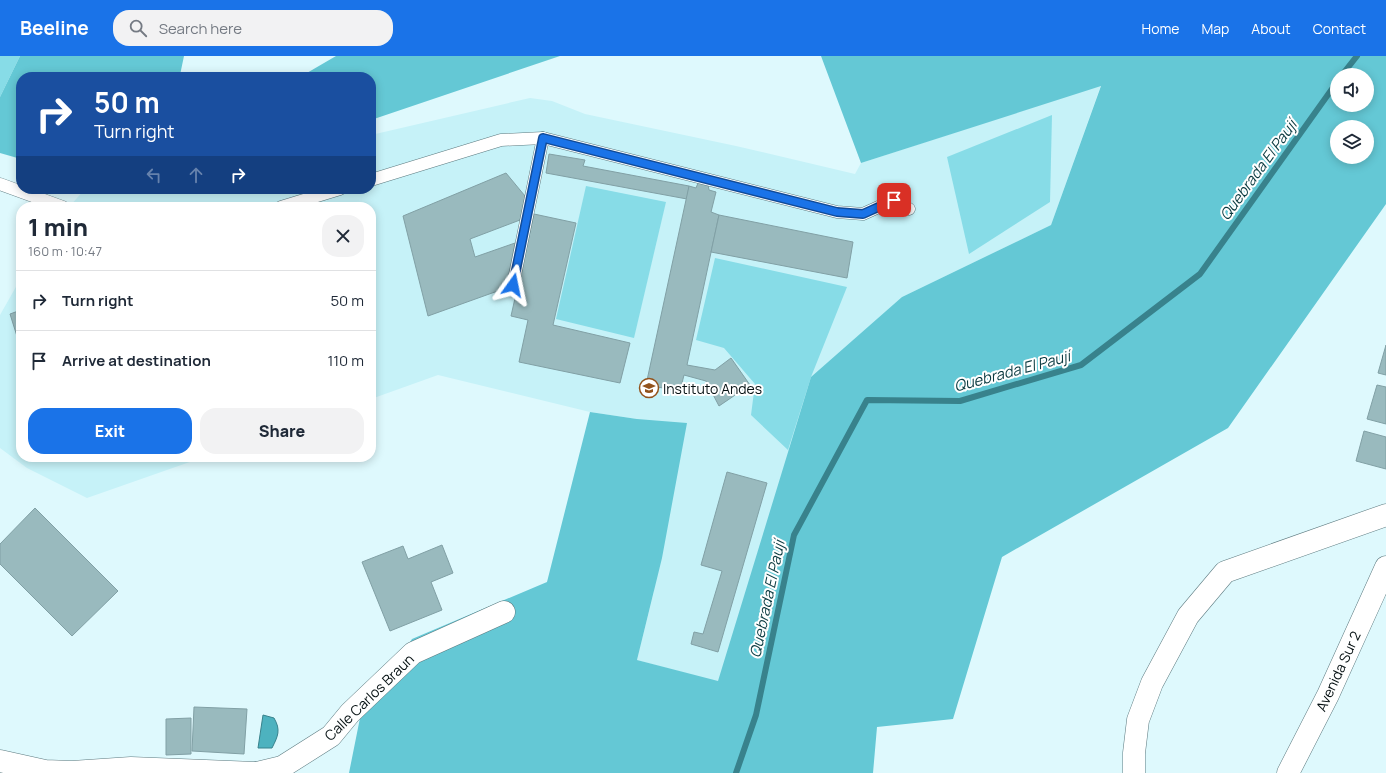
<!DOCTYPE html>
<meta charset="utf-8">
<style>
:root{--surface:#fff;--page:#f2f2f3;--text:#1f2937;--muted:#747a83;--line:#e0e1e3;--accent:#1a73e8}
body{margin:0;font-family:Manrope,sans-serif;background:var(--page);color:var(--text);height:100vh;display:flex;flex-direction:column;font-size:15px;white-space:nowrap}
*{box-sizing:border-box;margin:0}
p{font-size:13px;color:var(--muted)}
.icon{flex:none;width:22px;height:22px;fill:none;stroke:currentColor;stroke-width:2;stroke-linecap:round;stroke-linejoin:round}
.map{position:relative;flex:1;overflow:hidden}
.panel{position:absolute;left:16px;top:146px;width:360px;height:260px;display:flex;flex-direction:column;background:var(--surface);border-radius:16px;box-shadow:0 2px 10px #0003}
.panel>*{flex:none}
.top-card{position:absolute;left:16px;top:16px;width:360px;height:122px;border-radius:16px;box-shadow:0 2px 10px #0003;background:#1a4fa0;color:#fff;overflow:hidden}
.controls{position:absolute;left:1330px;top:12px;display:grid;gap:8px}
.controls a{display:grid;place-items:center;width:44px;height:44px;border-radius:50%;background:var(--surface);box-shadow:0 2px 10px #0003;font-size:20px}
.pin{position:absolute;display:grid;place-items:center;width:34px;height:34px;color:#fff;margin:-17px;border-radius:8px;box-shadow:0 2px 6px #0006}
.me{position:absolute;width:44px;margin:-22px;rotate:12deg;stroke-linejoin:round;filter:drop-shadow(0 0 3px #0008)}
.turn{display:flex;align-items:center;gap:14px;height:84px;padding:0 12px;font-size:18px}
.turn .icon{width:52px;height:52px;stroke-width:2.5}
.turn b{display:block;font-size:28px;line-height:34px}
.lanes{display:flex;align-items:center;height:38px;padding:0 12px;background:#0003;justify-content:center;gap:20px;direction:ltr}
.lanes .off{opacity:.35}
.round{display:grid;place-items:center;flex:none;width:42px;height:42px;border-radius:16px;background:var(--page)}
.head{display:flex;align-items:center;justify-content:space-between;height:68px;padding:0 12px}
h1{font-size:24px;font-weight:800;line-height:30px}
.cta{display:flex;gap:8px;margin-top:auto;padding:8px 12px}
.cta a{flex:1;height:46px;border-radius:16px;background:var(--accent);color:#fff;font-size:16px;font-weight:800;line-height:46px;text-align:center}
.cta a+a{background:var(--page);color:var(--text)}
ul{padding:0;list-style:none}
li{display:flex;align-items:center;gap:12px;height:60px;padding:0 12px;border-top:1px solid var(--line)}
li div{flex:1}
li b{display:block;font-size:15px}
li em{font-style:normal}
header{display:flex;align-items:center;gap:24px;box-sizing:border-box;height:56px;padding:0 20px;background:var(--accent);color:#fff}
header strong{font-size:19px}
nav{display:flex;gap:22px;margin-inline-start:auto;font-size:14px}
.search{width:280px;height:36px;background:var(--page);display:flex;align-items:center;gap:10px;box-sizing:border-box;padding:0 14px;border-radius:16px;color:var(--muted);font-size:15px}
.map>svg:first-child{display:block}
</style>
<header>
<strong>Beeline</strong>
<div class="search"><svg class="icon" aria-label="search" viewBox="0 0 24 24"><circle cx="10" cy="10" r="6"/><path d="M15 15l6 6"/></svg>Search here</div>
<nav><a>Home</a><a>Map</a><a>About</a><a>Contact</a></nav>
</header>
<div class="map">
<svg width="1386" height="717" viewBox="0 0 1386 717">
<rect width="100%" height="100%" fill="#def9fd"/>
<g fill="#c6f2f8">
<path d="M1101,29l-50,140 -149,72 -184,385 -81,-22 17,-69 -17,-172 -47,-7 -152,-37 -67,24v-192h-302l16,-18h286v-54l159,-37 22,3 33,13 151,32 119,28 6,-11z"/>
<path d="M21,222v179h183l-117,41 -60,-30 -27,-20v-133z"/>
</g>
<g fill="#87dce7">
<path d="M0,0h20l-20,41z"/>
<path d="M1052,59l-2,87 -81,52 -22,-97z"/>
<path d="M586,130l80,16 -32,136 -78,-19z"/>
<path d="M715,202l132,29 -36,90 -23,73 -37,-35 4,-31 -31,-36 -28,-8z"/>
</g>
<g fill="#64c8d5" fill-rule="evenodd">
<path d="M20,0h164l-4,19 8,2h-167v82l-21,-6v-56z"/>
<path d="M336,0h224l-189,64v-43h-71z"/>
<path d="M821,0h565v148l-158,224 -226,129 -49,162 -76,8 -4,46h-524l11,-55 52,-79 135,-57 43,-170 47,7 50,4 -25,135 -25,102 81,21 93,-304 91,-80 149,-72 50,-139 -240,77zM1337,19h30v30h-30zM1337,71h30v30h-30z"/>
</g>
<path fill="#4db2bf" stroke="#38828c" d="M263,659l11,3c7,12 4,18 -2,30h-14z"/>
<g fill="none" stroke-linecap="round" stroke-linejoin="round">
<g stroke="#38828c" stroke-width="6">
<path d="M1342,19l15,-19"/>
<path d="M736,717l20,-58 38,-180 73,-135 93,1 121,-36 119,-91 137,-192"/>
</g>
</g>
<g fill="#99babe" stroke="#81a0a5">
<path d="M549,98l36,6 -2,6 106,20 -2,13 -141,-26z"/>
<path d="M506,117l19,23 -5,24 -50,19 5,18 40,-14 -9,45 -78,28 -25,-100z"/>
<path d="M698,127l10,2 1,5 7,2 -5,20 8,3 -32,150 28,5 16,-12 19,27 -31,21 -13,-25 -22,-6 -4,16 -34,-6 43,-199 7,2z"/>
<path d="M534,158l42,9 -23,102 77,18 -10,40 -101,-21 9,-42 -17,-4z"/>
<path d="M719,159l134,27 -6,36 -136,-26z"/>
<path d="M21,254v39l-11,-35z"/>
<path d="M1386,289v30l-8,-2z"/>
<path d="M1377,329l9,2v37l-19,-5z"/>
<path d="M1364,375l22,6v32l-30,-8z"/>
<path d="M727,416l40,11 -49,169 -27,-8 3,-12 9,2 19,-63 -21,-6z"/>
<path d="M35,452l83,83 -46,45 -72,-72v-20z"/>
<path d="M442,489l11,28 -22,9 11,28 -52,21 -28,-69 41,-16 5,13z"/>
<path d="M194,651l53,2 -3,45 -52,-3z"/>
<path d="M191,662v36l-25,1v-36z"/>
</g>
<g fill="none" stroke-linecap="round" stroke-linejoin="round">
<defs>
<g id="lane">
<path d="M371,124l130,-40 42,-2 294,74 26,2 31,-14 15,9"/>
<path d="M0,128l63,23"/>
<path d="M281,151l59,-18"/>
<path d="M513,229l30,-147"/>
</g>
<g id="street">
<path d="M0,705l45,10 27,1 59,-4 124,5"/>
<path d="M257,717l25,-6 49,-31 19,-23 63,-60 91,-41"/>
<path d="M1134,717v-20l4,-33 14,-37 36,-67 37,-44 161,-57"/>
<path d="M1288,717l40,-78 58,-128"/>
</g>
</defs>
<use href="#lane" stroke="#5d7b80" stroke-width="13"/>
<use href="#street" stroke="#5d7b80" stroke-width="23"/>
<use href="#lane" stroke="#fff" stroke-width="12"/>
<use href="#street" stroke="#fff" stroke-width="22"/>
</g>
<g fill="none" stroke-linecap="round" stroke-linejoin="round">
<defs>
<path id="route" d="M513,229l30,-147 294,74 26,2 31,-14"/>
</defs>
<use href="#route" stroke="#114b97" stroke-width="10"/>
<use href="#route" stroke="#1a73e8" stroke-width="7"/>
</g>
<defs>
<symbol id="school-ring" viewBox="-11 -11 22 22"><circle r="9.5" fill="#fff" stroke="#93531c" stroke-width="1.5"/><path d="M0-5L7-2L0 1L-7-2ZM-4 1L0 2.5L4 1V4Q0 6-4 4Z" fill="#93531c"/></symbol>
</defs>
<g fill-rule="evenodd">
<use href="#school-ring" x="638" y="321" width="22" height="22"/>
</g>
<g text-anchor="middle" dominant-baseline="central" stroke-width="4" stroke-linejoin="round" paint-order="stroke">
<g font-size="14" fill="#071214" stroke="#fff" text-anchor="start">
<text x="663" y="332">Instituto Andes</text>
</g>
<g font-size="14" fill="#071214" stroke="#fff">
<text transform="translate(1338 615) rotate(-65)">Avenida Sur 2</text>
<text transform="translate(369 641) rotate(-44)">Calle Carlos Braun</text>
</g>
<g font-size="15" font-style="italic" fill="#0a3a40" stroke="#fff">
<text transform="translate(1258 114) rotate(-54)">Quebrada El Paují</text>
<text transform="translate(1012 315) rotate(-15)">Quebrada El Paují</text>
<text transform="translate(767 543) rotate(-78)">Quebrada El Paují</text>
</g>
</g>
</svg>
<div class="controls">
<a><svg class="icon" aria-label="sound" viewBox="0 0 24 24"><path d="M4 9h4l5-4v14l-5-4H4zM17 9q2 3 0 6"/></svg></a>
<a><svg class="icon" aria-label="layers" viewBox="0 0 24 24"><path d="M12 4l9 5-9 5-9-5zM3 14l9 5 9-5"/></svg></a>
</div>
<div class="pin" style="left:894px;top:144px;background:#d93025"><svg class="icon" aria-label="arrive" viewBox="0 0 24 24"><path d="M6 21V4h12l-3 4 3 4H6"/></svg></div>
<svg class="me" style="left:513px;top:229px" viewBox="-20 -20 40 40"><path d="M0-17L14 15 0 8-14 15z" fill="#1a73e8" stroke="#fff" stroke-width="4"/></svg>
<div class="top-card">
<div class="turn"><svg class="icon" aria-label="right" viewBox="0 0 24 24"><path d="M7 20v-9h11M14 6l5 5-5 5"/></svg><div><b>50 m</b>Turn right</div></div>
<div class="lanes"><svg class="icon off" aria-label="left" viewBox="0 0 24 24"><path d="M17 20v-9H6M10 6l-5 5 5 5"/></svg><svg class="icon off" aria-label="ahead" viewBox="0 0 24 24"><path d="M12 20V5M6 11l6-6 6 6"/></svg><svg class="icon" aria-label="right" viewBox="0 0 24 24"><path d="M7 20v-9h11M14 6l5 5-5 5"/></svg></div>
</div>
<section class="panel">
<div class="head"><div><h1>1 min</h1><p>160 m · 10:47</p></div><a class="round"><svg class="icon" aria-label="close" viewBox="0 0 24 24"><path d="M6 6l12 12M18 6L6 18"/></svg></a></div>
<ul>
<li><svg class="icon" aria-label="right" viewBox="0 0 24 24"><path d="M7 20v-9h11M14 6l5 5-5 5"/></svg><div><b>Turn right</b></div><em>50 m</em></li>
<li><svg class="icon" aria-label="arrive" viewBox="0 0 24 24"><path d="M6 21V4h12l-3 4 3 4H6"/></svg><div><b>Arrive at destination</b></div><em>110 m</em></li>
</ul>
<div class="cta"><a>Exit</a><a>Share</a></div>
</section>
</div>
